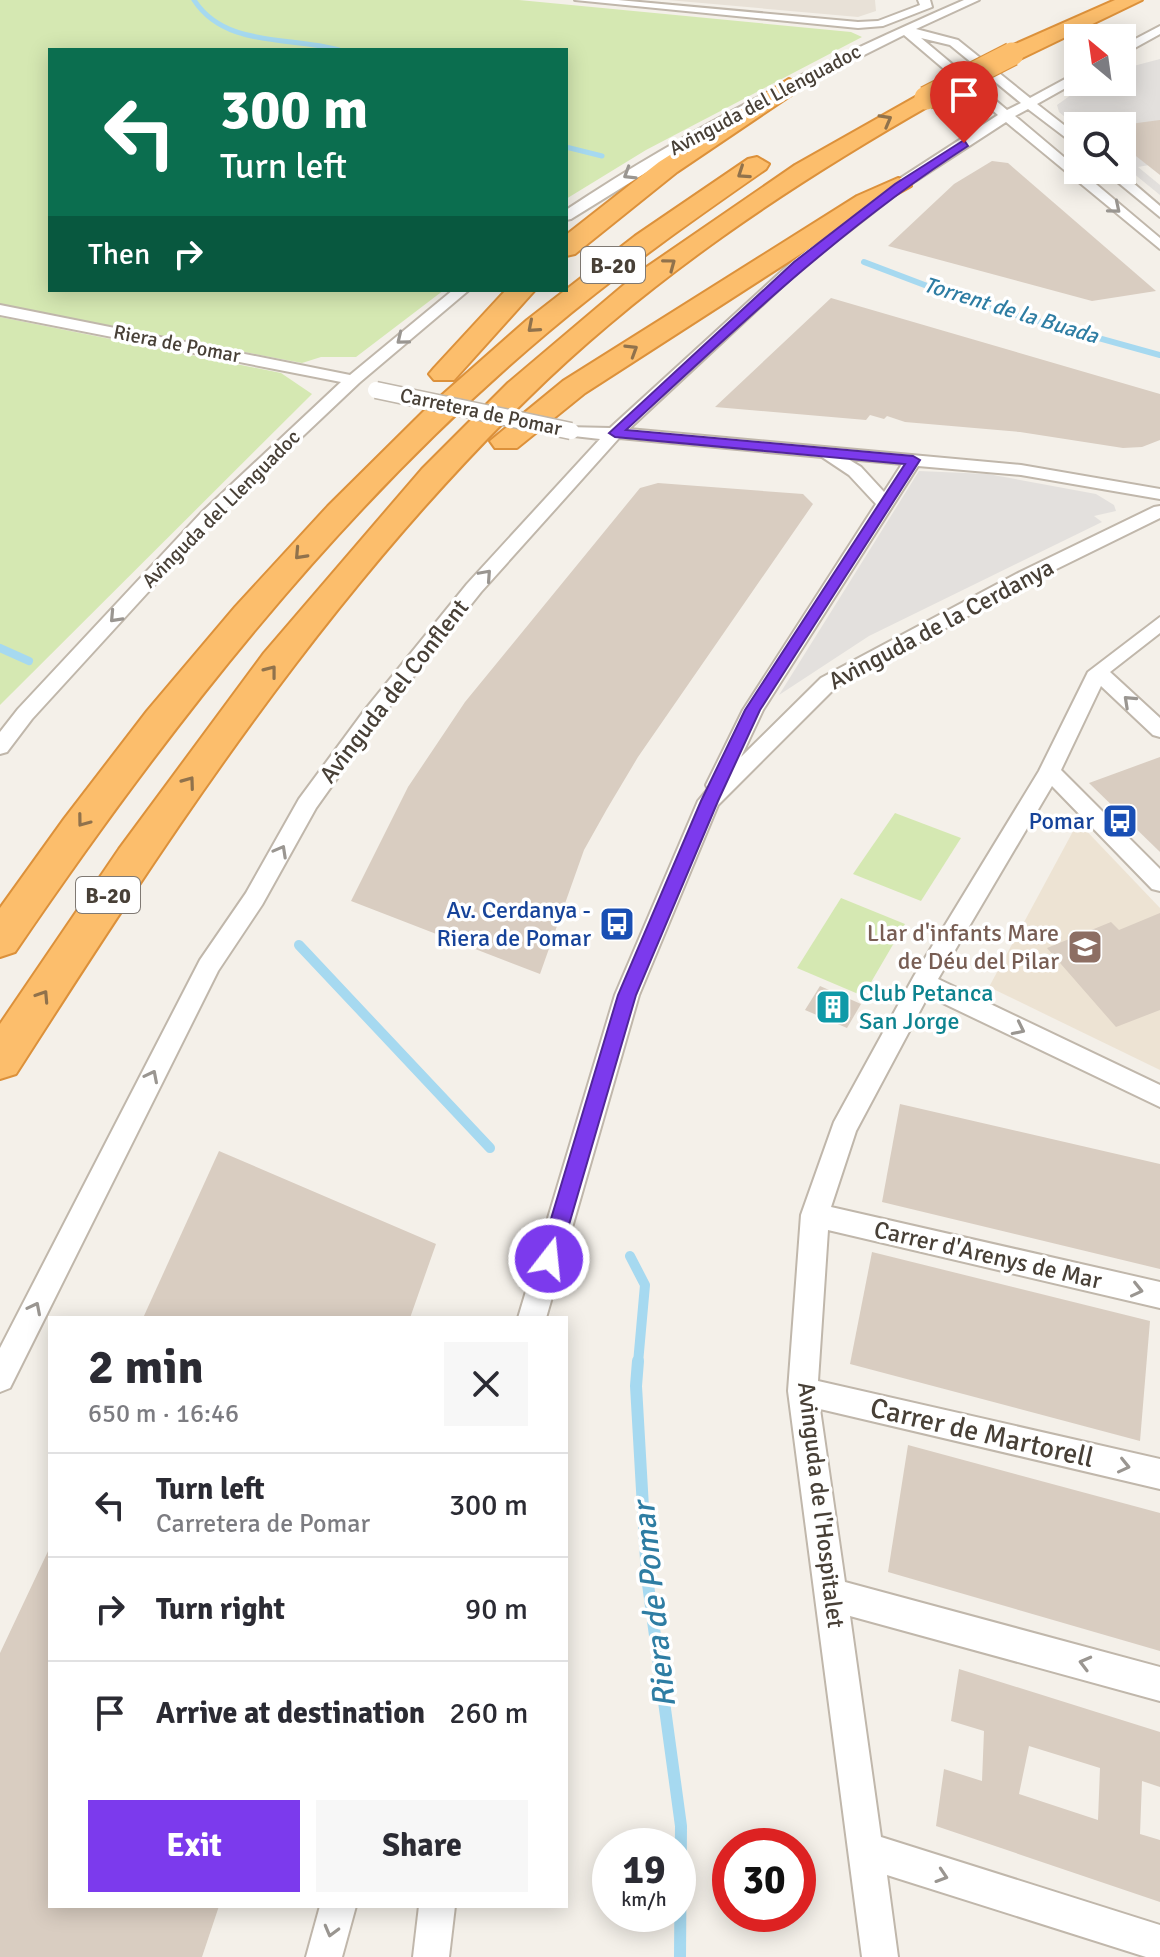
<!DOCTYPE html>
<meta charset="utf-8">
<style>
:root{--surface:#fff;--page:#f7f7f7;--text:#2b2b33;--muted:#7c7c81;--line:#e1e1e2;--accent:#7c3aed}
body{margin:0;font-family:Signika,sans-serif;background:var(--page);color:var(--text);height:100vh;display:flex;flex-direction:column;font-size:30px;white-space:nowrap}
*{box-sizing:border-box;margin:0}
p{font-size:26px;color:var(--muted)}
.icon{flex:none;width:44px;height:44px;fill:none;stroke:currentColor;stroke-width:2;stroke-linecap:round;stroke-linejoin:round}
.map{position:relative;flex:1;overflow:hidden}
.sheet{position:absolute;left:48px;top:1316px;width:520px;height:592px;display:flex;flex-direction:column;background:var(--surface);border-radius:0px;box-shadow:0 4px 20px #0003}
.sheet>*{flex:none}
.hud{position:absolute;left:48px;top:48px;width:520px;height:244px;border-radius:0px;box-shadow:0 4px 20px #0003;background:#0b6e4f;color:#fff;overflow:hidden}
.needle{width:52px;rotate:331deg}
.tools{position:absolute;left:1064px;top:24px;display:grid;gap:16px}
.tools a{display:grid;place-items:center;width:72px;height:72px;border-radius:0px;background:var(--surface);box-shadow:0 4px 20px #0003;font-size:40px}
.speed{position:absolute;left:592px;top:1828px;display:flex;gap:16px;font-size:40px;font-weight:700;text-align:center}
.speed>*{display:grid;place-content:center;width:104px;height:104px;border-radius:50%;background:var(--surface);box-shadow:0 4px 20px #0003;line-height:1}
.speed small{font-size:20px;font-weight:400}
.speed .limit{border:12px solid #d22;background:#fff;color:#111}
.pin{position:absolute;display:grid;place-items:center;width:68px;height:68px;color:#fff;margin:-82px -34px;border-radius:50% 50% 50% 0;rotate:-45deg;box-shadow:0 0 8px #0007}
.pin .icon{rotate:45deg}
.me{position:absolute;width:88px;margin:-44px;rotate:16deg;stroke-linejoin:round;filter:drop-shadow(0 0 6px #0008)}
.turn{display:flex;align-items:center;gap:28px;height:168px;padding:0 40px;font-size:36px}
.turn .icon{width:104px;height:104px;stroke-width:2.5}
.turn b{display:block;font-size:56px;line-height:68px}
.then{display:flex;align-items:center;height:76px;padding:0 40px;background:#0003;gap:16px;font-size:30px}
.round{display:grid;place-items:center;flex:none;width:84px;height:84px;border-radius:0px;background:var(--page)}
.head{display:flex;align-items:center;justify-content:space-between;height:136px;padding:0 40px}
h1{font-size:48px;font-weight:700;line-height:60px}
.primary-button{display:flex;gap:16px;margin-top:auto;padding:16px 40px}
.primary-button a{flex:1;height:92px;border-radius:0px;background:var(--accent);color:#fff;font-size:32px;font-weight:700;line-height:92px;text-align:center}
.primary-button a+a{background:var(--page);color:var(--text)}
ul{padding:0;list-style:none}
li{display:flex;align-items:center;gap:24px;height:104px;padding:0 40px;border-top:2px solid var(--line)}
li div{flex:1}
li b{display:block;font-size:30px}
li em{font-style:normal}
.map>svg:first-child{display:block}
</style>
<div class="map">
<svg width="1160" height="1957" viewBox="0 0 1160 1957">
<rect width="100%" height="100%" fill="#f4f0e9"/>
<path fill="#e8e1d7" d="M668,0h207l1,11 -18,6z"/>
<path fill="#ede3d3" d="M1078,822l82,86v162l-171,-83z"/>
<g fill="#d5e8b2">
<path d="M0,0h519l332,32 11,5 -216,113 -80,49v-149h-516v240h394l-88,67h-35l-19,6 -302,-57z"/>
<path d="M0,317l281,56 31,21 -312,311z"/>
<path d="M895,813l66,25 -40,63 -68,-27z"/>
<path d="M841,898l64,26 -42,72 -66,-28z"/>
</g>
<g fill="#e3e0dd">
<path d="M1160,59v104l-22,4 22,18v10l-38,-31v-38l-44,2 -19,-16 -2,-7 32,-23h33v-13z"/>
<path d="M919,471l69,3 108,20 18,11 2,6 -22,5 8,6 -233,114 -90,59z"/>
</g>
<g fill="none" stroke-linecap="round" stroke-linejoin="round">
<g stroke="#a6d9f0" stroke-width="5">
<path d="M194,0c31,48 95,36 145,50"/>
<path d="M566,147l36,9"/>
</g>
<path stroke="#a6d9f0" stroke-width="6" d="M864,262l108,41 188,52"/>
<path stroke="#a6d9f0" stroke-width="8" d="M0,648l29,13"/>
<g stroke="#a6d9f0" stroke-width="10">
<path d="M299,945l191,203"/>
<path d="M630,1256l15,29 -7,78"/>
</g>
<path stroke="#a6d9f0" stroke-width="12" d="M638,1361l-2,25 11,191 34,249 -1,131"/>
</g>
<g fill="#d9cdc1" fill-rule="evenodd">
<path d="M1160,120v55l-38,-30v-20z"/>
<path d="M992,161l16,2 148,128 -64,10 -204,-55 66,-62z"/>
<path d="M831,298l329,96v46l-18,7 -19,1 -103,-16 -115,-10 -18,-6 -3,3 -14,-4 -4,5 -151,-13z"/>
<path d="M658,483l145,11 10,10 -175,253 -31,52 -23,41 -44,124 -189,-73 57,-114 57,-85 175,-214z"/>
<path d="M1160,757v95l-71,-69z"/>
<path d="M1160,913v97l-44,17 -69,-79 64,-26 8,8z"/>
<path d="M820,986l41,18 -14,24 -42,-18z"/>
<path d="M900,1104l260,60v105l-278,-67z"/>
<path d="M219,1151l217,93 -26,74h-267z"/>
<path d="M872,1252l278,69 -10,120 -290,-77z"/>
<path d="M908,1445l252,68v138l-272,-79z"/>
<path d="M50,1547v359h169l-17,51h-202v-304z"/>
<path d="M959,1669l201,63v55l-18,-6 -2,53 20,6v62l-224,-76 8,-57 38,12 2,-50 -33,-10zM1029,1746l71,22 -2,52 -79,-26z"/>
</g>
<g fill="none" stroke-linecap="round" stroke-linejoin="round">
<defs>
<g id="minor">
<path d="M575,0h43l240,22 20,-1 42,-16 -2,-5h12l2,7 -49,19 -25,2z"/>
<path d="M964,0h15l-63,29 42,11 72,58 48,-26v9l-41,23 41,32v11l-50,-38 -13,7 145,122v11l-154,-127 -103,67 -100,78 -174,162 392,36 139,24v10l-139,-24 -103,-9 -155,244 -22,47 80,-79 199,-106 134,-65 6,-1v12l-126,62 -199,108 -117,117 -79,190 -93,323h-28l97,-323 83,-194 10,-12 -2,-4 37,-75 133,-206 -27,-29 -27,-18 -203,-19 -138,154 -103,129 -62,87 -54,97 -44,66 -208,417 -10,4v-44l200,-388 46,-67 53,-94 65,-88 103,-127 133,-145 -35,-4v-8l45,1 183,-167 100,-78 105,-68 -94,-80 -186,93 -147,91 -5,1v-10c126,-84 260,-150 398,-210zM921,38l29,7 71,58 -14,7zM848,459l54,5 -18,28 -23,-25z"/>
<path d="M1160,26v8l-38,21v-9z"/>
<path d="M1103,170h15l42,36v11z"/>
<path d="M453,290h16l-110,93 -146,138 -181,198 -25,33 -7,2v-22l18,-23 183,-196 140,-131 -341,-67v-10l350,70z"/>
<path d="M1160,617v16l-50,39 50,46v19l-7,-2 -52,-49 -40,84 99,99v22l-8,-2 -100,-103 -114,193 222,106v22l-232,-111 -72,135 -25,76 329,75v26l-332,-78 -10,151 342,78v30l-340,-80 25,173 315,85v34l-310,-85 31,221 279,88v32h-14l-259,-82 11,82h-36l-74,-566 13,-176 33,-93 80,-146 125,-205 49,-99z"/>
<path d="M320,1906h36l-14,51h-36z"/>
<path d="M419,1906h36l-6,51h-36z"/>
</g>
<g id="motorway">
<path d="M1115,0h27l-122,59h-16l-3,-5 3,-5z"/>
<path d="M789,79l11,7 -3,5 -120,81 -102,82 -9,2v-21l93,-73z"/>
<path d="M926,91l8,2 3,5 -3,5c-146,83 -286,177 -406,295 -204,199 -359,437 -512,676l-16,5v-55l119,-175 145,-196 158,-184 86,-86 130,-110 157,-108z"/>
<path d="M757,157l12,7 -3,5c-75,52 -148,104 -218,163 -210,177 -379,394 -533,620l-15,5v-49l64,-89 83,-108 88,-104 93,-101 97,-96 102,-90 108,-84 113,-77z"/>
<path d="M898,178l9,3 4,5 -36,20 -290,187 -68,55h-22l-5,-7 73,-60 294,-185z"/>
<path d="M506,290h29l-81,90h-20l-5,-6 5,-6z"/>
</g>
</defs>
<use href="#minor" stroke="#c0b7ab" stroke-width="4"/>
<use href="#motorway" stroke="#dc913b" stroke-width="4"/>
<use href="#minor" fill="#fff" fill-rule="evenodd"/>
<use href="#motorway" fill="#fcbe6c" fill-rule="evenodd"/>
<defs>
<path id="minor-bridge" d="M376,390l195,41"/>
<path id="motorway-bridge" d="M926,98l86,-44"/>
</defs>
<use href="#minor-bridge" stroke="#c0b7ab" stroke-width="19" stroke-linecap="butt"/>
<use href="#motorway-bridge" stroke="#dc913b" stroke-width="25" stroke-linecap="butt"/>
<use href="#minor-bridge" stroke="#fff" stroke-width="16"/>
<use href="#motorway-bridge" stroke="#fcbe6c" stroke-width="23"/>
</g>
<defs><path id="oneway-chevron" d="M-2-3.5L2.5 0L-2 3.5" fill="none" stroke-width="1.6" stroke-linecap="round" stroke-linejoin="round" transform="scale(2)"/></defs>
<g stroke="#90724c">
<use href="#oneway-chevron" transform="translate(886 120) rotate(-29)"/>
<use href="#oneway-chevron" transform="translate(743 173) rotate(146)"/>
<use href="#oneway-chevron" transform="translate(670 264) rotate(-37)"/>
<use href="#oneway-chevron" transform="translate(533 327) rotate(139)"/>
<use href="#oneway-chevron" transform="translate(632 350) rotate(-32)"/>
<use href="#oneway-chevron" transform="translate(300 554) rotate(133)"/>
<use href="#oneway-chevron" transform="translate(271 671) rotate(-52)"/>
<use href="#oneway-chevron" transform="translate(189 782) rotate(-54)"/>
<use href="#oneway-chevron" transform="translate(83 821) rotate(127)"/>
<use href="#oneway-chevron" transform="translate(43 996) rotate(-57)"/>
</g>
<g stroke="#9a9691">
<use href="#oneway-chevron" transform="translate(629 174) rotate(148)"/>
<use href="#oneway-chevron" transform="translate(1115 208) rotate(40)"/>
<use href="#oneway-chevron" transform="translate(402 339) rotate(141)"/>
<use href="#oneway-chevron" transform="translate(486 575) rotate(-48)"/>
<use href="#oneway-chevron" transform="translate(115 617) rotate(133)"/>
<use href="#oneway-chevron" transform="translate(1129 701) rotate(-137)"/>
<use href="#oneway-chevron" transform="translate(281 851) rotate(-61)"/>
<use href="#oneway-chevron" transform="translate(1019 1029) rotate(26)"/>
<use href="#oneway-chevron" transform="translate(152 1076) rotate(-63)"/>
<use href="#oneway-chevron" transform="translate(1137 1290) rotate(13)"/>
<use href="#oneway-chevron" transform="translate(35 1308) rotate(-63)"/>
<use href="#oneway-chevron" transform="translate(1124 1466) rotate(13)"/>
<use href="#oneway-chevron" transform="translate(1085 1663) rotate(-165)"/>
<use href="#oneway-chevron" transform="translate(942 1876) rotate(18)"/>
<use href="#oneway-chevron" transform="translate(331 1931) rotate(105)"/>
</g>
<path fill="#7c3aed" stroke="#51269a" stroke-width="2" d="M964,140l4,6c-126,81 -233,183 -342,284l287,26 7,4 -160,250 -42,91 -82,194 -77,264 -3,7h-14l-3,-7 79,-264 83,-194 44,-91 160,-246 -290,-27 -6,-4 185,-171 101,-78z"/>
<defs>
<symbol id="bus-square" viewBox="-11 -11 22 22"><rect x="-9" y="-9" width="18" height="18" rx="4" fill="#1a4fb4" stroke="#fff"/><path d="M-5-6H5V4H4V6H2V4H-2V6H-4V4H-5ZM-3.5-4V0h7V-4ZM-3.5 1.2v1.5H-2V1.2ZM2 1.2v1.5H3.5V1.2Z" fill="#fff"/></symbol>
<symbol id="school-square" viewBox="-11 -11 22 22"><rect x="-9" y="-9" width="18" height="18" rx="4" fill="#8d6e63" stroke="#fff"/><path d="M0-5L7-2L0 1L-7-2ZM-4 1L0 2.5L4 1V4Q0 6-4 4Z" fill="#fff"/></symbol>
<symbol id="building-square" viewBox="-11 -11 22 22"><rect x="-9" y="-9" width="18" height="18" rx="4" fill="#0f9aa8" stroke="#fff"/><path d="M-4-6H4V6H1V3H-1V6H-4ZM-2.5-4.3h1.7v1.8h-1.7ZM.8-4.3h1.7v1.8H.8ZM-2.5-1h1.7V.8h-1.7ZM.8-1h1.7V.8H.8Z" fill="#fff"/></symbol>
</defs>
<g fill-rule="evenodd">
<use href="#bus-square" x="1100" y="801" width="40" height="40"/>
<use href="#bus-square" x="597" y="904" width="40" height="40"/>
<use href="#school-square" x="1065" y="927" width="40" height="40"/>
<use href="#building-square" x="813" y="987" width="40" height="40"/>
</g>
<g text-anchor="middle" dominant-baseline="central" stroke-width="7" stroke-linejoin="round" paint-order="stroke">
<g font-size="20" fill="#484037" stroke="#fff">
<text transform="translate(765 100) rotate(-28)">Avinguda del Llenguadoc</text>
<text transform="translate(177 344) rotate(11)">Riera de Pomar</text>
<text transform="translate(481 412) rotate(12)">Carretera de Pomar</text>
<text transform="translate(221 509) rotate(-45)">Avinguda del Llenguadoc</text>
</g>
<g fill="#fff" stroke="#7f7973" stroke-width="2">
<rect x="581" y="247" width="64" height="36" rx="6"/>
<rect x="76" y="877" width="64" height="36" rx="6"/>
</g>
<g font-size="22" font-weight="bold" fill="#484037">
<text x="613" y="265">B-20</text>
<text x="108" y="895">B-20</text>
</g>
<g font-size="22" font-style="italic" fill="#2e7da3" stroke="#fff">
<text transform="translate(1011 310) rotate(17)">Torrent de la Buada</text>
</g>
<g font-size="24" fill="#484037" stroke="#fff">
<text transform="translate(941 624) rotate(-28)">Avinguda de la Cerdanya</text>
<text transform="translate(394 691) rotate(-52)">Avinguda del Conflent</text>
<text transform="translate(988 1255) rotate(13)">Carrer d'Arenys de Mar</text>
<text transform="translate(821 1505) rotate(83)">Avinguda de l'Hospitalet</text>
</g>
<g font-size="24" fill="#164399" stroke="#fff" text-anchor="end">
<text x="1094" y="821">Pomar</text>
<text x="591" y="910">Av. Cerdanya -<tspan x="591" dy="28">Riera de Pomar</tspan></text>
</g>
<g font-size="24" fill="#785e54" stroke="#fff" text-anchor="end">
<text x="1059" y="933">Llar d'infants Mare<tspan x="1059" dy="28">de Déu del Pilar</tspan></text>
</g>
<g font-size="24" fill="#0d838f" stroke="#fff" text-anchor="start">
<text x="859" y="993">Club Petanca<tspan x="859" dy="28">San Jorge</tspan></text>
</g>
<g font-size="28" fill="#484037" stroke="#fff">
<text transform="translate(982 1433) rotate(13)">Carrer de Martorell</text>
</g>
<g font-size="32" font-style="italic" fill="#2e7da3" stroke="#fff">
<text transform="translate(654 1605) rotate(-96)">Riera de Pomar</text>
</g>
</g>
</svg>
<div class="tools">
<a><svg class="needle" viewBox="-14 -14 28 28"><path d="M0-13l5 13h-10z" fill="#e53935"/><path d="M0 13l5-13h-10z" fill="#7c7c81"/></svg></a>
<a><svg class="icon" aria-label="search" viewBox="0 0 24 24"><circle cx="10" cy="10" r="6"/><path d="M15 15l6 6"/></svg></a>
</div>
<div class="speed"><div>19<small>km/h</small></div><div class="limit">30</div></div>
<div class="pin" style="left:964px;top:143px;background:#d93025"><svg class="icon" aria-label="arrive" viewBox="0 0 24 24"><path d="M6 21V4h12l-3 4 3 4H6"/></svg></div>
<svg class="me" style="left:549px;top:1259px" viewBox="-20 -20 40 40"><circle r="17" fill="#7c3aed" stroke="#fff" stroke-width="3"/><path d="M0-11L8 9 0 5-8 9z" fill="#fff"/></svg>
<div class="hud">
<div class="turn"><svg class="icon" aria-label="left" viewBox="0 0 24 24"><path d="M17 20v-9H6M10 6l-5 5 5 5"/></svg><div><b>300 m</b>Turn left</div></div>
<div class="then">Then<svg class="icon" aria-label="right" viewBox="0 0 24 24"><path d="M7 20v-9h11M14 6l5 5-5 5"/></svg></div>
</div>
<section class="sheet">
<div class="head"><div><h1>2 min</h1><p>650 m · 16:46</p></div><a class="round"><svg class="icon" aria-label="close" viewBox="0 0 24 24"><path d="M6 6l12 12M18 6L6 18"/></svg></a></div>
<ul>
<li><svg class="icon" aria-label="left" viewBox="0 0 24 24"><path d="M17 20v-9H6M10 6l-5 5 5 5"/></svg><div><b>Turn left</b><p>Carretera de Pomar</p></div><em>300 m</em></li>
<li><svg class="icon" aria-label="right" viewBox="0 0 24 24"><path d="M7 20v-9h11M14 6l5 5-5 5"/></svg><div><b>Turn right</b></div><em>90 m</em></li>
<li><svg class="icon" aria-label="arrive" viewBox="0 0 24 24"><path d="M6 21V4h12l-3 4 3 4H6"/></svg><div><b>Arrive at destination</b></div><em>260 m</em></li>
</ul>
<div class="primary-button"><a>Exit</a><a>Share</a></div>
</section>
</div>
